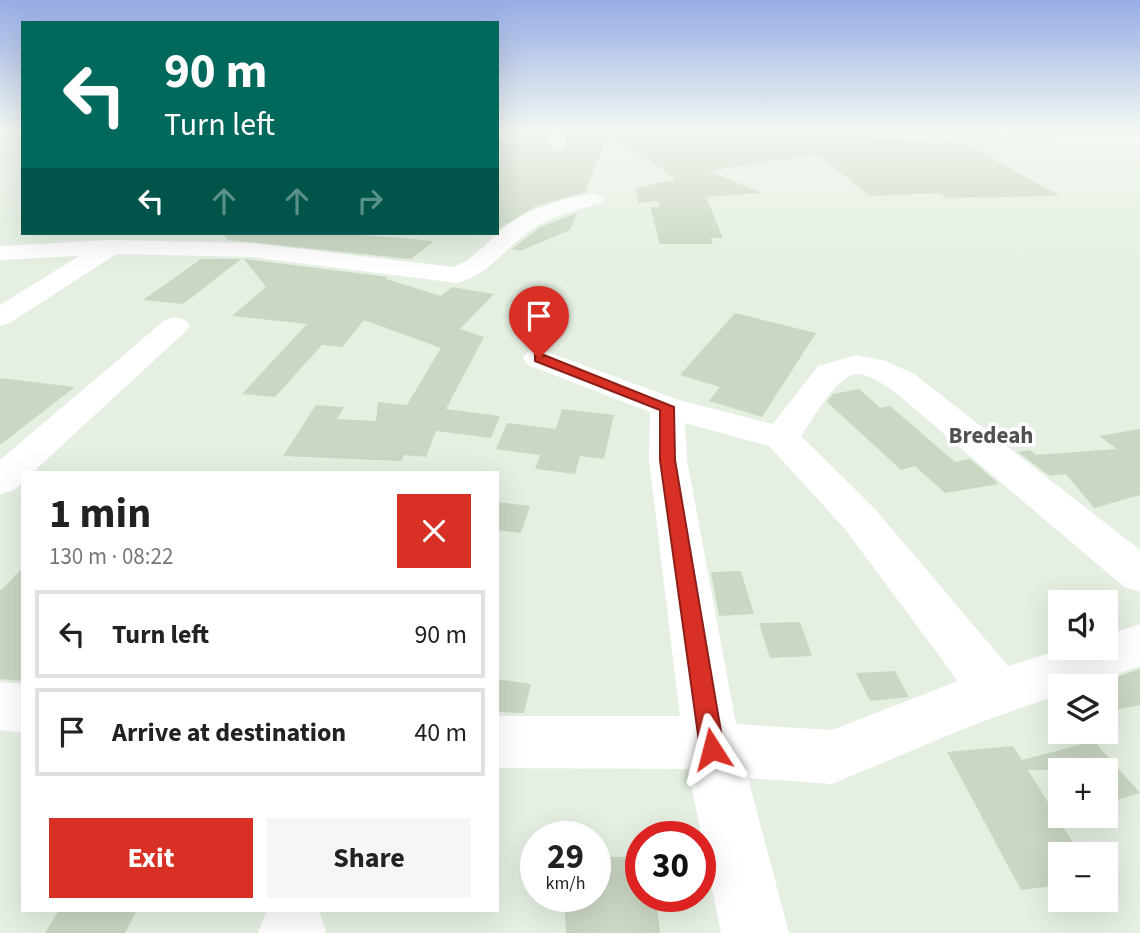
<!DOCTYPE html>
<meta charset="utf-8">
<style>
:root{--surface:#fff;--page:#f6f6f6;--text:#222;--muted:#767676;--line:#e0e0e0;--accent:#d93025}
body{margin:0;font-family:"Source Sans 3",sans-serif;background:var(--page);color:var(--text);height:100vh;display:flex;flex-direction:column;font-size:26px;white-space:nowrap}
*{box-sizing:border-box;margin:0}
p{font-size:23px;color:var(--muted)}
.icon{flex:none;width:38px;height:38px;fill:none;stroke:currentColor;stroke-width:2;stroke-linecap:round;stroke-linejoin:round}
.map{position:relative;flex:1;overflow:hidden}
.side{position:absolute;left:21px;top:471px;width:478px;height:441px;display:flex;flex-direction:column;background:var(--surface);border-radius:0px;box-shadow:0 7px 28px #0002}
.side>*{flex:none}
.hud{position:absolute;left:21px;top:21px;width:478px;height:214px;border-radius:0px;box-shadow:0 7px 28px #0002;background:#00695c;color:#fff;overflow:hidden}
.controls{position:absolute;left:1048px;top:590px;display:grid;gap:14px}
.controls a{display:grid;place-items:center;width:70px;height:70px;border-radius:0px;background:var(--surface);box-shadow:0 7px 28px #0002;font-size:35px}
.speed{position:absolute;left:520px;top:821px;display:flex;gap:14px;font-size:35px;font-weight:700;text-align:center}
.speed>*{display:grid;place-content:center;width:91px;height:91px;border-radius:50%;background:var(--surface);box-shadow:0 7px 28px #0002;line-height:1}
.speed small{font-size:18px;font-weight:400}
.speed .limit{border:10px solid #d22;background:#fff;color:#111}
.pin{position:absolute;display:grid;place-items:center;width:60px;height:60px;color:#fff;margin:-72px -30px;border-radius:50% 50% 50% 0;rotate:-45deg;box-shadow:0 0 7px #0007}
.pin .icon{rotate:45deg}
.me{position:absolute;width:77px;margin:-38px;rotate:351deg;stroke-linejoin:round;filter:drop-shadow(0 0 5px #0008)}
.turn{display:flex;align-items:center;gap:24px;height:147px;padding:0 28px;font-size:32px}
.turn .icon{width:91px;height:91px;stroke-width:2.5}
.turn b{display:block;font-size:49px;line-height:60px}
.lanes{display:flex;align-items:center;height:66px;padding:0 28px;background:#0003;justify-content:center;gap:35px;direction:ltr}
.lanes .off{opacity:.35}
.round{display:grid;place-items:center;flex:none;width:74px;height:74px;border-radius:0px;background:var(--page)}
.summary{display:flex;align-items:center;justify-content:space-between;height:119px;padding:0 28px}
h1{font-size:42px;font-weight:700;line-height:52px}
.action{display:flex;gap:14px;margin-top:auto;padding:14px 28px}
.action a{flex:1;height:80px;border-radius:0px;background:var(--accent);color:#fff;font-size:28px;font-weight:700;line-height:80px;text-align:center}
.action a+a{background:var(--page);color:var(--text)}
ul{padding:0;list-style:none}
li{display:flex;align-items:center;gap:21px;height:88px;margin:0 14px 10px;padding:0 14px;border:4px solid var(--line);border-radius:0px}
li div{flex:1}
li b{display:block;font-size:26px}
li em{font-style:normal}
.map>svg:first-child{display:block}
</style>
<div class="map">
<svg width="1140" height="933" viewBox="0 0 1140 933">
<rect width="100%" height="100%" fill="#e5f0e3"/>
<g fill="#cad7c3">
<path d="M510,132h37l5,20 14,-1 1,-19h305v6l94,6 94,52 -114,2 -5,-5 -72,3 -51,-42 -109,17 53,22 -56,4 17,41h-12l2,6h-53l-10,-37h10l-2,-6 -20,2 -2,-15 40,-9 -68,-45 -23,58 -49,14 -39,24v-82z"/>
<path d="M577,213l-7,17 -50,21 -8,-2 28,-22z"/>
<path d="M223,233h118l93,8 -23,18 -184,-19z"/>
<path d="M201,259h40l-58,45 -40,-4z"/>
<path d="M244,259l144,18 -2,2 55,17 11,-9 42,7 -34,35 24,8 -38,72 54,7 -9,22 -55,-7 -10,26 -22,-2 -3,6 -118,-5 33,-51 28,2 -7,12 39,2 2,-19 29,3 34,-57 -77,-28 -22,27 -20,-2 -47,52 -33,-3 65,-70 -75,-8 34,-29z"/>
<path d="M735,313l81,20 -54,84 -53,-16 11,-14 -40,-12z"/>
<path d="M0,378l75,9 -75,58z"/>
<path d="M859,389l21,19 10,-2 65,56 15,-3 29,25 -54,9 -30,-27 -14,4 -74,-68 6,-8z"/>
<path d="M562,409l52,6 -10,44 -24,-3 -5,18 -40,-5 5,-14 -44,-6 11,-26 49,6z"/>
<path d="M1140,429v66l-46,13 -28,-34 -16,2 -32,-24 13,-2 5,5 81,-6 -18,-13z"/>
<path d="M497,502l33,4 -9,27 -24,-3z"/>
<path d="M23,568v113l-23,-2v-88z"/>
<path d="M741,571l13,43 -35,2 -8,-44z"/>
<path d="M800,622l12,34 -42,2 -11,-35z"/>
<path d="M1140,669v36l-25,5 -9,-10v-14l-13,-1z"/>
<path d="M895,671l14,26 -39,4 -14,-28z"/>
<path d="M497,679l34,5 -7,29 -27,-1z"/>
<path d="M1094,741l46,52 -34,10v-33h-78l52,84h-20v31l-39,5 -74,-138 66,-6 9,14z"/>
<path d="M640,856v40h16l4,37h-94l-2,-37h31v-38z"/>
<path d="M59,910h78l-12,23h-80z"/>
</g>
<g fill="none" stroke-linecap="round" stroke-linejoin="round">
<g fill="#fff" fill-rule="evenodd">
<path d="M549,132h16l-1,17h-12z"/>
<path d="M995,132l145,3v10l-137,-8z"/>
<path d="M594,193l11,6 -4,4c-24,7 -49,12 -70,27 -27,18 -40,44 -74,53l-206,-26 -135,-3 -106,69 -10,3v-21l79,-49 -79,4v-14l110,-6 141,3 203,24c22,-9 35,-27 52,-41 26,-19 58,-27 88,-33z"/>
<path d="M175,317l10,3 5,6 -5,6 -152,140h-10v10l-9,8 -14,4v-34l165,-140z"/>
<path d="M539,349l140,51 94,24 45,-58 39,-11 29,6 28,13 226,176v42l-16,-5 -234,-199c-9,-5 -20,-12 -30,-14 -22,-3 -47,46 -59,62l74,73 133,157 58,-18h40v-13l34,-11v42l-57,20h-23v8l-92,33 -136,57 -84,-6 41,155h-68l-33,-164 -191,-1v-52h183l-31,-256 1,-48 -122,-47 -5,-7 5,-7zM685,423l84,23 76,83 113,152 -126,49 -96,-6 -49,-264z"/>
<path d="M0,682l23,2v49l-23,-3z"/>
<path d="M267,910h52l7,23h-68z"/>
</g>
</g>
<linearGradient id="sky" x2="0" y2="1"><stop stop-color="#96ace5"/><stop offset="0.5" stop-color="#f3f8f2"/><stop offset="1" stop-color="#f3f8f2" stop-opacity="0"/></linearGradient>
<rect width="1140" height="262" fill="url(#sky)"/>
<path fill="#d93025" stroke="#8d1f18" stroke-width="2" d="M535,355h9l130,52 1,53 49,289 -4,8 -8,3 -8,-3 -4,-8 -40,-289v-50l-125,-49z"/>
<g text-anchor="middle" dominant-baseline="central" stroke-width="7" stroke-linejoin="round" paint-order="stroke">
<g font-size="23" font-weight="bold" fill="#515151" stroke="#fff">
<text x="991" y="435">Bredeah</text>
</g>
</g>
</svg>
<div class="controls">
<a><svg class="icon" aria-label="sound" viewBox="0 0 24 24"><path d="M4 9h4l5-4v14l-5-4H4zM17 9q2 3 0 6"/></svg></a>
<a><svg class="icon" aria-label="layers" viewBox="0 0 24 24"><path d="M12 4l9 5-9 5-9-5zM3 14l9 5 9-5"/></svg></a>
<a>+</a>
<a>−</a>
</div>
<div class="speed"><div>29<small>km/h</small></div><div class="limit">30</div></div>
<div class="pin" style="left:539px;top:358px;background:#d93025"><svg class="icon" aria-label="arrive" viewBox="0 0 24 24"><path d="M6 21V4h12l-3 4 3 4H6"/></svg></div>
<svg class="me" style="left:712px;top:749px" viewBox="-20 -20 40 40"><path d="M0-17L14 15 0 8-14 15z" fill="#d93025" stroke="#fff" stroke-width="4"/></svg>
<div class="hud">
<div class="turn"><svg class="icon" aria-label="left" viewBox="0 0 24 24"><path d="M17 20v-9H6M10 6l-5 5 5 5"/></svg><div><b>90 m</b>Turn left</div></div>
<div class="lanes"><svg class="icon" aria-label="left" viewBox="0 0 24 24"><path d="M17 20v-9H6M10 6l-5 5 5 5"/></svg><svg class="icon off" aria-label="ahead" viewBox="0 0 24 24"><path d="M12 20V5M6 11l6-6 6 6"/></svg><svg class="icon off" aria-label="ahead" viewBox="0 0 24 24"><path d="M12 20V5M6 11l6-6 6 6"/></svg><svg class="icon off" aria-label="right" viewBox="0 0 24 24"><path d="M7 20v-9h11M14 6l5 5-5 5"/></svg></div>
</div>
<section class="side">
<div class="summary"><div><h1>1 min</h1><p>130 m · 08:22</p></div><a class="round" style="background:#d93025;color:#fff"><svg class="icon" aria-label="close" viewBox="0 0 24 24"><path d="M6 6l12 12M18 6L6 18"/></svg></a></div>
<ul>
<li><svg class="icon" aria-label="left" viewBox="0 0 24 24"><path d="M17 20v-9H6M10 6l-5 5 5 5"/></svg><div><b>Turn left</b></div><em>90 m</em></li>
<li><svg class="icon" aria-label="arrive" viewBox="0 0 24 24"><path d="M6 21V4h12l-3 4 3 4H6"/></svg><div><b>Arrive at destination</b></div><em>40 m</em></li>
</ul>
<div class="action"><a>Exit</a><a>Share</a></div>
</section>
</div>
